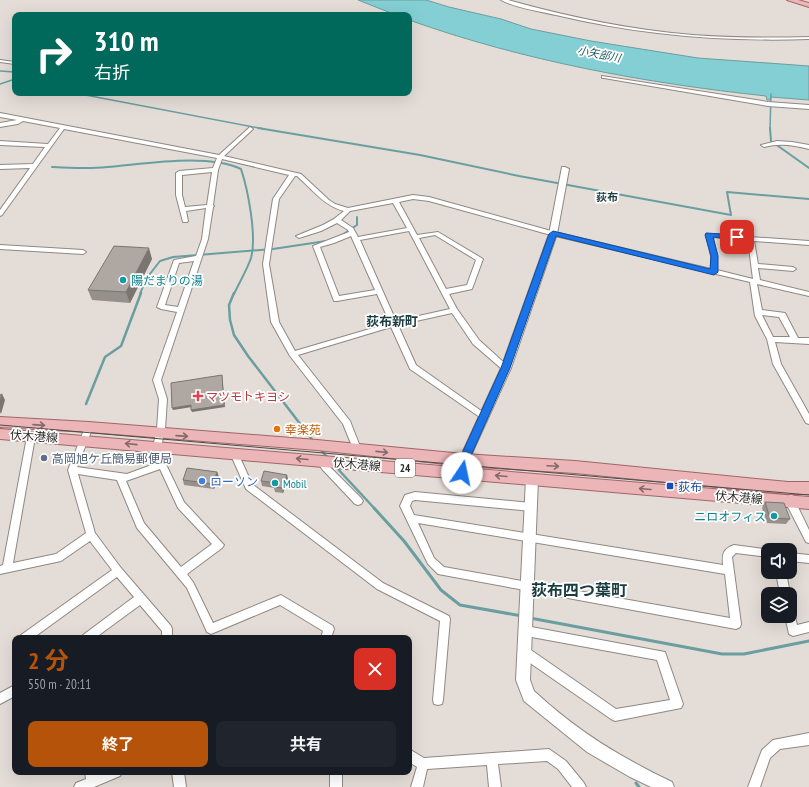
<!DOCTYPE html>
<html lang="ja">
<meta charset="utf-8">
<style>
:root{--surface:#171b24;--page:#20242c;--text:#f1f3f6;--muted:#9ea1a6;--accent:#b45309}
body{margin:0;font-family:"PT Sans Narrow","Noto Sans JP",sans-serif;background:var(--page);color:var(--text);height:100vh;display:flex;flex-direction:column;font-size:15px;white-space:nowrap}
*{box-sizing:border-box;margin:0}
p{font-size:13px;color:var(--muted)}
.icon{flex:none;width:22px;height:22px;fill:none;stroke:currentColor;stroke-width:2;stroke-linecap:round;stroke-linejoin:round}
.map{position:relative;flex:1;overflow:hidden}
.details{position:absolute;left:12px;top:635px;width:400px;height:140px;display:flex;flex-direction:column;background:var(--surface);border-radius:8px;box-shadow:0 4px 16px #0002}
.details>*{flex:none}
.hud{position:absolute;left:12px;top:12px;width:400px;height:84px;border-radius:8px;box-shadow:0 4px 16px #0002;background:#00695c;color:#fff;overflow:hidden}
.fabs{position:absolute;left:761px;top:543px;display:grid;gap:8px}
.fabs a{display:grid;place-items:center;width:36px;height:36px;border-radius:8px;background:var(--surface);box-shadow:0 4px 16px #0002;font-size:20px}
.pin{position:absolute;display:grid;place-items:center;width:34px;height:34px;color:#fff;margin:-17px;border-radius:8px;box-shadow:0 2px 6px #0006}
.me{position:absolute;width:44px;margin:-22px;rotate:11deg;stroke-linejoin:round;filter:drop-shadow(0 0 3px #0008)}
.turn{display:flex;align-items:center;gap:14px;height:84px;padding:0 16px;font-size:18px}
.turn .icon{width:52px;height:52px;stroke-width:2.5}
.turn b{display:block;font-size:28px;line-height:34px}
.round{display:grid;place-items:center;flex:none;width:42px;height:42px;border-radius:8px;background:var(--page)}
.overview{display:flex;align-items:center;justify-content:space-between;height:68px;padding:0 16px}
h1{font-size:24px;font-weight:700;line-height:30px;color:var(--accent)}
.cta{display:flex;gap:8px;margin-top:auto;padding:8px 16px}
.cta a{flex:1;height:46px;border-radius:8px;background:var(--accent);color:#fff;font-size:16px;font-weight:700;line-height:46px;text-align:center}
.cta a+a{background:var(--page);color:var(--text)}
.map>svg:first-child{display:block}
</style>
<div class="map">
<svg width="809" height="787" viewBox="0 0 809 787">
<rect width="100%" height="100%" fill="#e4ddd7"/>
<path fill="#84cfd3" stroke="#6a9ea0" d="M358,0h68l23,7 52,12 30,10 60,12 107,17 111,8v34l-38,-3 -1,3h-3l-1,-4c-121,-13 -242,-35 -357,-76v-5h-13z"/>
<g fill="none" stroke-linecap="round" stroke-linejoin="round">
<g stroke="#6a9ea0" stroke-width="1.5">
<path d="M0,71l15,1"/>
<path d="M0,84l15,-5"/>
<path d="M75,93l189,36"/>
<path d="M770,129l1,-35"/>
</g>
<g stroke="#6a9ea0" stroke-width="2">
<path d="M258,128l162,27 99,21 212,39 -4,-23 82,7"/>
<path d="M770,128l1,13 38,27"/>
<path d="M52,167c19,1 37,2 55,0 38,-3 100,-14 134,2 7,21 16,67 10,89 -4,12 -12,25 -17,36"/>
<path d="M342,235l15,-10v-8"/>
<path d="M140,294l6,-15 14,-18 13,-4 100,-8 53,-8"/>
</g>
<g stroke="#6a9ea0" stroke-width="2.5">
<path d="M234,293l-5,12 1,15 4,15 14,21 66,86"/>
<path d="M86,404l19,-47 16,-11 20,-53"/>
<path d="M320,449l9,10"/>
<path d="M336,467l39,42"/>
</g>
<g stroke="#6a9ea0" stroke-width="3">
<path d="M374,508l30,33 37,49 19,15 62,11"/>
<path d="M530,618l192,36h22l65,-13"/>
<path d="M636,783l3,4"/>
</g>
<defs>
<g id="minor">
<path d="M501,0h7c61,17 122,30 185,35 39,3 77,3 116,2v2c-86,3 -169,-4 -253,-24 -14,-3 -43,-8 -55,-15z"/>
<path d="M0,60l15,2v2l-15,-2z"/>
<path d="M602,76l166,26 41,3v4l-41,-3 -164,-28h-2z"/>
<path d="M0,113l219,42 31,-28 3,2 -1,1 -28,26 77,18 28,26 6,4 13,4 65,-13 16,2 126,35 156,37v-13l-5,-21 1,-1 102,7v4l-55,-4 4,23 35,3 3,2 -3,2 -35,-3 2,12 49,12v4l-52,-12 5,26 23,3 13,25h11v6l-34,-2 6,22 28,50v10l-3,-1 -33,-59 -6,-25 -12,-23 -5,-34 -199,-47 -122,-34 -16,-2 -14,3 18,33 21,-3 45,27 -11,30 -23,5 8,15 22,31 31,28 -1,2h-6l-30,-26 -21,-31 -54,12 18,40 71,50 1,2 -1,2 -3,1 -74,-51 -19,-42 -93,28 52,66 11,28 -1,2h-6l-11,-27 -53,-68 -19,-34 -8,-58 10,-65 16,-24 -67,-16 -4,11 -5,35 1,1 -1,1 -5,32 -47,141 6,19 -2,30 -4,18 1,9 22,46 40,43 -2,3 -35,26 6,8 20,41 68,-28 52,31 1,3 -3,9h-10l2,-7 -43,-26 -69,29 -4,-2 -20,-44 -50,-60 -20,-48 -39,-6 17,59 26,35 50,58 1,3v9h-10v-7l-22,-26 -45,33h-13l1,-3 51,-38 -17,-20 -84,61h-13l1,-3 91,-65 -22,-29 -29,20 -61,13v-8l3,-1 24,-128 1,-2h6l1,2 -22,126 43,-9 30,-21 -18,-63 18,-45h6l1,2 -16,40 50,7 30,-11 -3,-7 -1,-9 4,-18 2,-30 -6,-19 24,-68 -16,-3 -4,-2 17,-47 22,-4 6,-17 4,-31 -20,3 2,10 -1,1h-4l-7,-27v-22l3,-2 34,-3 4,-10 -153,-29 -62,86 -2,1v-6l30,-42 -30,1v-4l33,-1 12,-17 -45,-2v-4l48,3 12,-16 -37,-7 -5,3 -18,3v-4l17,-3 -17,-3zM212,172l-5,33 -22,2 -3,-12v-20zM295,176h2c15,13 27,30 47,35l-10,8 -11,6 -27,11 3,2 22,-7 16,-8 11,7 1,2 -36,14 21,55h3l40,-7 13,29 -95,28 -16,-29 -10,-58 10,-65zM393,203l14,25 -49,9 -5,-9 -12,-8 9,-9zM409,231l41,78 -54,12 -36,-81zM435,235l41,25 -9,25 -21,4 -27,-51zM351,236l24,54 -36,6 -19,-49 14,-4zM713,237l35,3 5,39 -36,-9v-14zM194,261l-16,46 -13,-2 14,-42zM762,315l17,2 11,20h-17zM160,469l18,39 34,36 -31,23 -37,-44 -18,-42z"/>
<path d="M777,141l15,1 17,3v4c-16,-4 -29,-6 -45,-2l-3,-2z"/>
<path d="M0,245l83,5 3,2 -3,2 -83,-5z"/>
<path d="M234,450l3,1 15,33 131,99 66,33 1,3 -7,81 -1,4 -4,1 -4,-1 -1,-4 7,-79 -63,-32 -131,-100 -16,-36 1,-2z"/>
<path d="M321,458l3,1 4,6 33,33 2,3 -2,3 -3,1 -3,-1 -33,-35 -5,-8 1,-2z"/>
<path d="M415,492l116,11 3,1 2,3 -2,3 -3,1 -116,-11 -3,1 -2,5 4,9 309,50c-1,-11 0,-16 11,-20l37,5h-3v7l-32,-4 -4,4 9,67 -1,3 -4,2 -298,-55 -10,-10 -28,-58 5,-11zM418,523l307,51 5,44 -286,-51 -10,-9z"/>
<path d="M791,495l3,1 3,9 12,25v13l-3,-1 -19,-37 -1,-6 2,-3z"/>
<path d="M790,553l19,2v8l-19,-2z"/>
<path d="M776,572h10l4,22h-10z"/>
<path d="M790,611l4,2 3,12 12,-3v10l-16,4 -4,-2 -4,-18h5z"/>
<path d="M526,626l139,26 18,52 -2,4 -66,13 -4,-2 -91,-63 -1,-4 1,-4 4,-1 4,1 88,61 54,-9 -13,-40 -131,-24 -4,-2 -1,-3 1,-3z"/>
<path d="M15,685v11l-15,8v-11z"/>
<path d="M809,733v12l-29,4 -10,9 -10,29h-12l14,-37 11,-10z"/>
<path d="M409,749l15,9 125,-9 17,12 18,22 2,4h-14l-14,-18 -11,-8 -49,3 3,23h-12l-2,-22 -60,4 -4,18h-12l6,-20 -8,-5z"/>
<path d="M85,772h12v2l5,-2h20l-2,4 -26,11h-20l2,-4 10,-4z"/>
<path d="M172,772h12l2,15h-12z"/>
<rect x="330" y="772" width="12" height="15"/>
</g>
<g id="tertiary">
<path d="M562,167h3l4,2 -12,65 -46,134 -42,92 -3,16 -4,1 -4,-1 -1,-3 2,-13 42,-92 48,-134z"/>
<path d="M532,475l4,1 2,3 -8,201 4,11c43,40 86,66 138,91l2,5h-23l-21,-10 -43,-25 -63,-51 -8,-21 10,-201 2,-3z"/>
</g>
<g id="primary">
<path d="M787,0h11l11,3v4z"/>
<path d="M0,417l89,5 228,18 147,14 111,7 213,21h21v12h-21l-213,-21 -111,-7 -147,-16 -228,-18 -89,-5z"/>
<path d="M0,429l809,68v12l-809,-70z"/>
</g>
</defs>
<use href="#minor" stroke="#8f8883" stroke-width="2"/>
<use href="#tertiary" stroke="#8f8883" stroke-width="2"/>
<use href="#primary" stroke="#a16567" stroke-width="2"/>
<use href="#minor" fill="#fff" fill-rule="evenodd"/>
<use href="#tertiary" fill="#fff" fill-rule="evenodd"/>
<use href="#primary" fill="#ecb5b8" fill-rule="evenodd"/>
<path stroke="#4d4a46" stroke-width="1" d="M0,425l809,70"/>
</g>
<g fill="#96908b">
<path d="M152,259l-22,44 -38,-3 -4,-10z"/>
<path d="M217,472l2,5 -5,12 -30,-4 -1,-5z"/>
<path d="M287,475l1,5 -5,13 -8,-1 -1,-4 -12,-2 -1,-5z"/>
<path d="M765,502l25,17 -4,5 -19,-1 -5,-15z"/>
</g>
<g fill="#7a7571">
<path d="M149,248l3,11 -22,44 -4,-11z"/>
<path d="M222,375l3,32 -33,5 -1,-2z"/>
<path d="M2,394l3,6 -4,14 -1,-2v-10z"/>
<path d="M191,405l1,2 -19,3 -1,-2z"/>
<path d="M217,472l2,5 -5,12 -1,-5z"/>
<path d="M287,475l1,5 -5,13 -1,-5z"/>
</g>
<g fill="#aea7a2" stroke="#7a7571">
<path d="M114,246l35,2 -23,44 -38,-2z"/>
<path d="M222,375l2,30 -33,5v-5l-19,3 -1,-25z"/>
<path d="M2,394l-2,8v-7z"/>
<path d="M187,468l30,4 -4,12 -30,-4z"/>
<path d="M264,471l23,4 -5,13 -8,-1 1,-4 -14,-2z"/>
<path d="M765,502l19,1 6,16 -20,-1z"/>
</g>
<defs><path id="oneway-shaft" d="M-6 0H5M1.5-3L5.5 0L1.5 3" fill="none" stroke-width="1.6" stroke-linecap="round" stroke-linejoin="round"/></defs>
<g stroke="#836969">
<use href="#oneway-shaft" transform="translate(39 425) rotate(4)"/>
<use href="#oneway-shaft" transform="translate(182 436) rotate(4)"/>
<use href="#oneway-shaft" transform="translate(131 444) rotate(-174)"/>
<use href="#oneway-shaft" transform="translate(382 452) rotate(6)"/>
<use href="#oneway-shaft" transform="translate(302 459) rotate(-175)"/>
<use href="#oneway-shaft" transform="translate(553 466) rotate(3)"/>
<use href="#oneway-shaft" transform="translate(501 476) rotate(-175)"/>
<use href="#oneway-shaft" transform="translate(645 489) rotate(-175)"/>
</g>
<path fill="#1a73e8" stroke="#114b97" d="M553,231l157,38 1,-13 -6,-21 1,-2 31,2 4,2 -4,3 -24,-3 5,19v16l-4,3 -158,-39 -46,132 -41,92 -3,16h-7l-2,-3 2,-13 42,-92 48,-134z"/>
<g fill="#0f9aa8" stroke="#fff" stroke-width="1.5">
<circle cx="123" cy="280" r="4"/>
<circle cx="275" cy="483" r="4"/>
<circle cx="774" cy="516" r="4"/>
</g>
<path fill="#e0444e" stroke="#fff" stroke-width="1.5" d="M196 390h4v4h4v4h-4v4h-4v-4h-4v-4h4z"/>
<circle fill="#e8710a" stroke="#fff" stroke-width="1.5" cx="277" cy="429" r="4"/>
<circle fill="#5c6f8a" stroke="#fff" stroke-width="1.5" cx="44" cy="458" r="4"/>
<circle fill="#3f7fe0" stroke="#fff" stroke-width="1.5" cx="202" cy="481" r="4"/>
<rect fill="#1a4fb4" stroke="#fff" stroke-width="1.5" x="666" y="482" width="8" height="8" rx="2"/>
<g text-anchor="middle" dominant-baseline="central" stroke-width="3.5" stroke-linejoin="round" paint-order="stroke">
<g font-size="11" font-style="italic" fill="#215f63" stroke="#fff">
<text transform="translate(599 54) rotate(11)">小矢部川</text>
</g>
<g font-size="11" font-weight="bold" fill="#1b3d41" stroke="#fff">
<text x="607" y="197">荻布</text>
</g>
<rect fill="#fff" stroke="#6c6b68" stroke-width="1" x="395" y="459" width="20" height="18" rx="3"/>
<g font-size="11" font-weight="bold" fill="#2d2b28">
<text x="405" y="468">24</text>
</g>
<g font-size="12" fill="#0d838f" stroke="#fff" text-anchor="start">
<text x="131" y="280">陽だまりの湯</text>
<text x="283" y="483">Mobil</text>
<text x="766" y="516" text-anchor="end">ニロオフィス</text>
</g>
<g font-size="12" fill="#be3a42" stroke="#fff" text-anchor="start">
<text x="206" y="396">マツモトキヨシ</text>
</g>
<g font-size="12" fill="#c56008" stroke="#fff" text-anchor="start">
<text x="285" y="429">幸楽苑</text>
</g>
<g font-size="12" fill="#2d2b28" stroke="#fff">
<text transform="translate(34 436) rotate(4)">伏木港線</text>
<text transform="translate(357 464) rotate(5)">伏木港線</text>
<text transform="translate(739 497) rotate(5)">伏木港線</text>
</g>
<g font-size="12" fill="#4e5e75" stroke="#fff" text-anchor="start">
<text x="52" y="458">高岡旭ケ丘簡易郵便局</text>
</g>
<g font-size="12" fill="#366cbe" stroke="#fff" text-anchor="start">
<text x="210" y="481">ローソン</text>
</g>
<g font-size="12" fill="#164399" stroke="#fff" text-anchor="start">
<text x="678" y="486">荻布</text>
</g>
<g font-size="13" font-weight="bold" fill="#1b3d41" stroke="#fff">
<text x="392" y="321">荻布新町</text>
</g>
<g font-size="16" font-weight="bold" fill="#1b3d41" stroke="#fff">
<text x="579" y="590">荻布四つ葉町</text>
</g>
</g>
</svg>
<div class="fabs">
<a><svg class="icon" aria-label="sound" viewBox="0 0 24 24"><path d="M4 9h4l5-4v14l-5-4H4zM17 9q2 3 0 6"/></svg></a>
<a><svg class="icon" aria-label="layers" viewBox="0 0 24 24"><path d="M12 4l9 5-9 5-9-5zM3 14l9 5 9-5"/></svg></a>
</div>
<div class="pin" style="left:737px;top:237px;background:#d93025"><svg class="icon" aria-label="arrive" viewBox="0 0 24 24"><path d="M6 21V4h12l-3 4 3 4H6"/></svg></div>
<svg class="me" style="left:462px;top:473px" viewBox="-20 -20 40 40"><circle r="19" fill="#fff"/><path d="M0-13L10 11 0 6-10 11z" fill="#1a73e8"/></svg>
<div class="hud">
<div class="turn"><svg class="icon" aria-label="right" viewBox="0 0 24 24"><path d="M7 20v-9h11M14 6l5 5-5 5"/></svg><div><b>310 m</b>右折</div></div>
</div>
<section class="details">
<div class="overview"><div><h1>2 分</h1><p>550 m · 20:11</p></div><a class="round" style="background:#d93025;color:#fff"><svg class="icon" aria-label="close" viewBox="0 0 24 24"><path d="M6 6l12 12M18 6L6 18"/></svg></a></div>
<div class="cta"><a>終了</a><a>共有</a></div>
</section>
</div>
